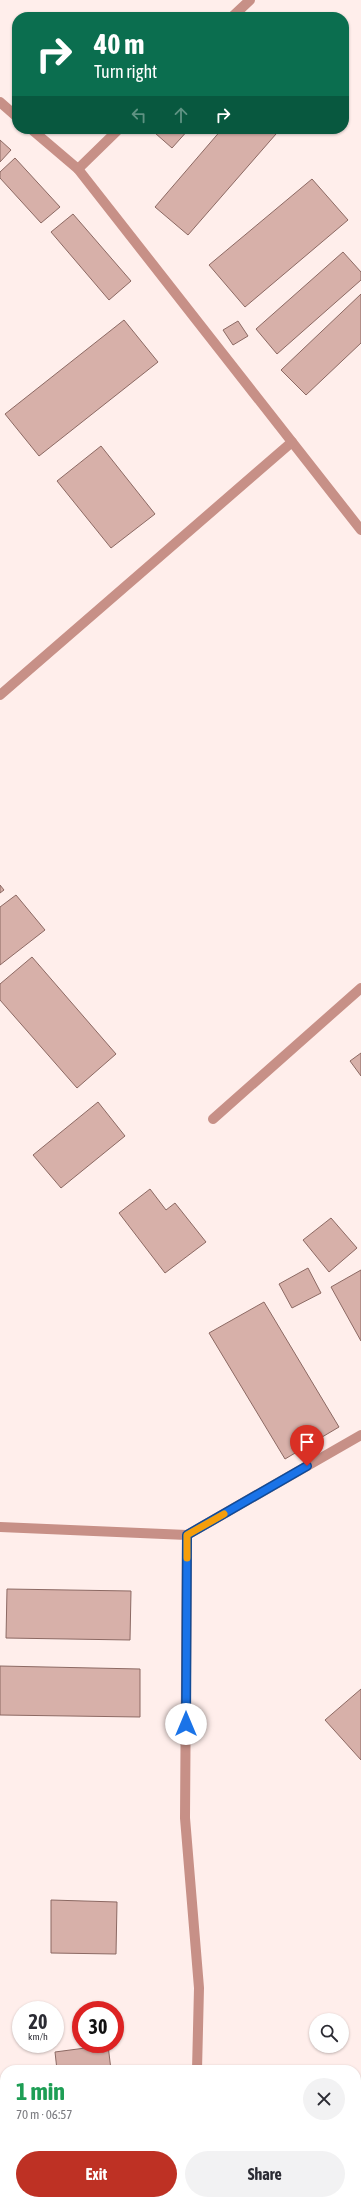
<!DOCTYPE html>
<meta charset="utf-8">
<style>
:root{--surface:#fff;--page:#f2f2f3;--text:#2b2b33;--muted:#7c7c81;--accent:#be3124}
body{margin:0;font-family:"Asap Condensed",sans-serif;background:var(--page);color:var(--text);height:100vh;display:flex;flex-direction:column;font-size:15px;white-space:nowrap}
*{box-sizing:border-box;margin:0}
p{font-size:13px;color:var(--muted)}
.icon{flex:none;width:22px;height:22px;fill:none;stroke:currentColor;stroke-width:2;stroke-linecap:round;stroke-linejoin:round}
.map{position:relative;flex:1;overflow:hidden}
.details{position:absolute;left:0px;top:2065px;width:361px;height:140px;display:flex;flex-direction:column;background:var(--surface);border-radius:16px 16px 0 0;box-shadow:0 1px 3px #0004}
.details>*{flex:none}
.guide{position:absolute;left:12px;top:12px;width:337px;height:122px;border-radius:16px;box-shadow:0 1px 3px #0004;background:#0b6e4f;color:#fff;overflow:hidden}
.tools{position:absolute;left:309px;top:2013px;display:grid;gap:8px}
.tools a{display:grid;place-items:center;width:40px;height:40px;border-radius:50%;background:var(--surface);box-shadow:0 1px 3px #0004;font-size:20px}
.speed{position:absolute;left:12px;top:2001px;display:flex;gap:8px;font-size:20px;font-weight:700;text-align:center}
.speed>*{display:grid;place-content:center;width:52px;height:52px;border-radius:50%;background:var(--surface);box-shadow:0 1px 3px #0004;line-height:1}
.speed small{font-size:10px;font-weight:400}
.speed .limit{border:6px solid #d22;background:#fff;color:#111}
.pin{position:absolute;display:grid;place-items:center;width:34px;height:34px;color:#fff;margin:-41px -17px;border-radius:50% 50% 50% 0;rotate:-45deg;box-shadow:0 0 4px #0007}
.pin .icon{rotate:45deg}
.me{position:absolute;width:44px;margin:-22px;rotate:0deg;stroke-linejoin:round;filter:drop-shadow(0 0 3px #0008)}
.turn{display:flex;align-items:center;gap:14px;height:84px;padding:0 16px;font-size:18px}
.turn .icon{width:52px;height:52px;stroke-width:2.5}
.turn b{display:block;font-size:28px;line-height:34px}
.lanes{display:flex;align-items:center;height:38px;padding:0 16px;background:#0003;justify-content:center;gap:20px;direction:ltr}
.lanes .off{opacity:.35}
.round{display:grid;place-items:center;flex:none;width:42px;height:42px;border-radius:21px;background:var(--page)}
.overview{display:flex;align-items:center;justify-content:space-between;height:68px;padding:0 16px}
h1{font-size:24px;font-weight:700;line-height:30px;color:#1e9e55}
.cta{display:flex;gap:8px;margin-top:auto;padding:8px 16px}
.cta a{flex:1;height:46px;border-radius:24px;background:var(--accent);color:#fff;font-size:16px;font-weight:700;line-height:46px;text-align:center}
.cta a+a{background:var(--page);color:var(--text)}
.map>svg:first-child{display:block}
</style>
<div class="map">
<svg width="361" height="2205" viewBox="0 0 361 2205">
<rect width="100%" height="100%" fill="#ffeeeb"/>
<g fill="#d7b0a9" stroke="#8c6963">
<path d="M159,129h30l-17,19 -17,-15z"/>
<path d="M222,129h48l6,5 -88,101 -33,-28z"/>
<path d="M0,140l11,10 -11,12z"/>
<path d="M15,158l45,49 -19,16 -41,-45v-6z"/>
<path d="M312,179l36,41 -103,87 -36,-42z"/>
<path d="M73,214l58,67 -22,19 -58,-68z"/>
<path d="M343,252l18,20v8l-84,74 -21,-25z"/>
<path d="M361,294v49l-55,52 -25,-25z"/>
<path d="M124,320l34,42 -119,94 -34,-42z"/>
<path d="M238,321l10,15 -15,9 -10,-15z"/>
<path d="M101,446l54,68 -44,34 -54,-67z"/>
<path d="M0,885l4,5 -4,3z"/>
<path d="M16,895l29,35 -45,35v-58z"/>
<path d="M32,957l84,97 -39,34 -77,-88v-16z"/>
<path d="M361,1053v23l-11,-15z"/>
<path d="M98,1102l27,34 -64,52 -28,-33z"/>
<path d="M150,1189l16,21 9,-7 31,39 -41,31 -46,-60z"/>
<path d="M331,1218l26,30 -28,24 -26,-32z"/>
<path d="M308,1268l13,25 -29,15 -13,-24z"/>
<path d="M361,1270v71l-30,-54z"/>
<path d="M264,1302l75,125 -54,32 -76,-126z"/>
<path d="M7,1589l124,2 -1,49 -124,-2z"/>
<path d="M0,1666l140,3v48l-140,-2z"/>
<path d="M361,1689v71l-36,-40z"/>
<path d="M51,1900l66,2 -1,52 -65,-1z"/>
<path d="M108,2045l3,25h-54l-2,-18z"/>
</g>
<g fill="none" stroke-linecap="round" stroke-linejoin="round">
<g stroke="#c79087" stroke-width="10">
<path d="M232,17l18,-17"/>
<path d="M0,102l17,15"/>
<path d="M31,129l47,40 41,-40"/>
<path d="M78,169l283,361"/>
<path d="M0,695l292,-253"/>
<path d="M213,1119l148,-131"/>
<path d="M0,1527l187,8"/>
<path d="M197,2070l2,-82 -14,-170 2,-283 174,-100"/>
<path d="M194,2205v-5"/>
</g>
</g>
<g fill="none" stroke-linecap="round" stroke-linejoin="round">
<defs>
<path id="route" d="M186,1724l1,-189 120,-69"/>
</defs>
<use href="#route" stroke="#114b97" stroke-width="10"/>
<use href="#route" stroke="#1a73e8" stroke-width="7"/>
<path stroke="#f59e0b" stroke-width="7" d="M187,1558v-23l37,-21"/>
</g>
</svg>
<div class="tools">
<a><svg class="icon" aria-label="search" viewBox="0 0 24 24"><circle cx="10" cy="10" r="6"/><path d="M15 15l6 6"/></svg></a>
</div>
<div class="speed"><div>20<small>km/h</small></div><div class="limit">30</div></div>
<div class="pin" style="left:307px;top:1466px;background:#d93025"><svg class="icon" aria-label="arrive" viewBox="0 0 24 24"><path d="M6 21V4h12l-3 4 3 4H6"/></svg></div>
<svg class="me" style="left:186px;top:1724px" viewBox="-20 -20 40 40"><circle r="19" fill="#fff"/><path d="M0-13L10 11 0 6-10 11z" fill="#1a73e8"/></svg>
<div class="guide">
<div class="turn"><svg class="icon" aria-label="right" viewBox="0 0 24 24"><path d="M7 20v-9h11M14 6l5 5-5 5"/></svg><div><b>40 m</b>Turn right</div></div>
<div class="lanes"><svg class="icon off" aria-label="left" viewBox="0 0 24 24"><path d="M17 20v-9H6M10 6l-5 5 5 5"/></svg><svg class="icon off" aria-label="ahead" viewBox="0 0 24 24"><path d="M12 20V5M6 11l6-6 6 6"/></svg><svg class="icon" aria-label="right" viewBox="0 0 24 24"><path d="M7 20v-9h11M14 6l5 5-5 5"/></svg></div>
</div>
<section class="details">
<div class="overview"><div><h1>1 min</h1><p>70 m · 06:57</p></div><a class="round"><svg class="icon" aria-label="close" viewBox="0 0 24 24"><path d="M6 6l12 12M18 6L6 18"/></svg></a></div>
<div class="cta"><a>Exit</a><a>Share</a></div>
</section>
</div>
